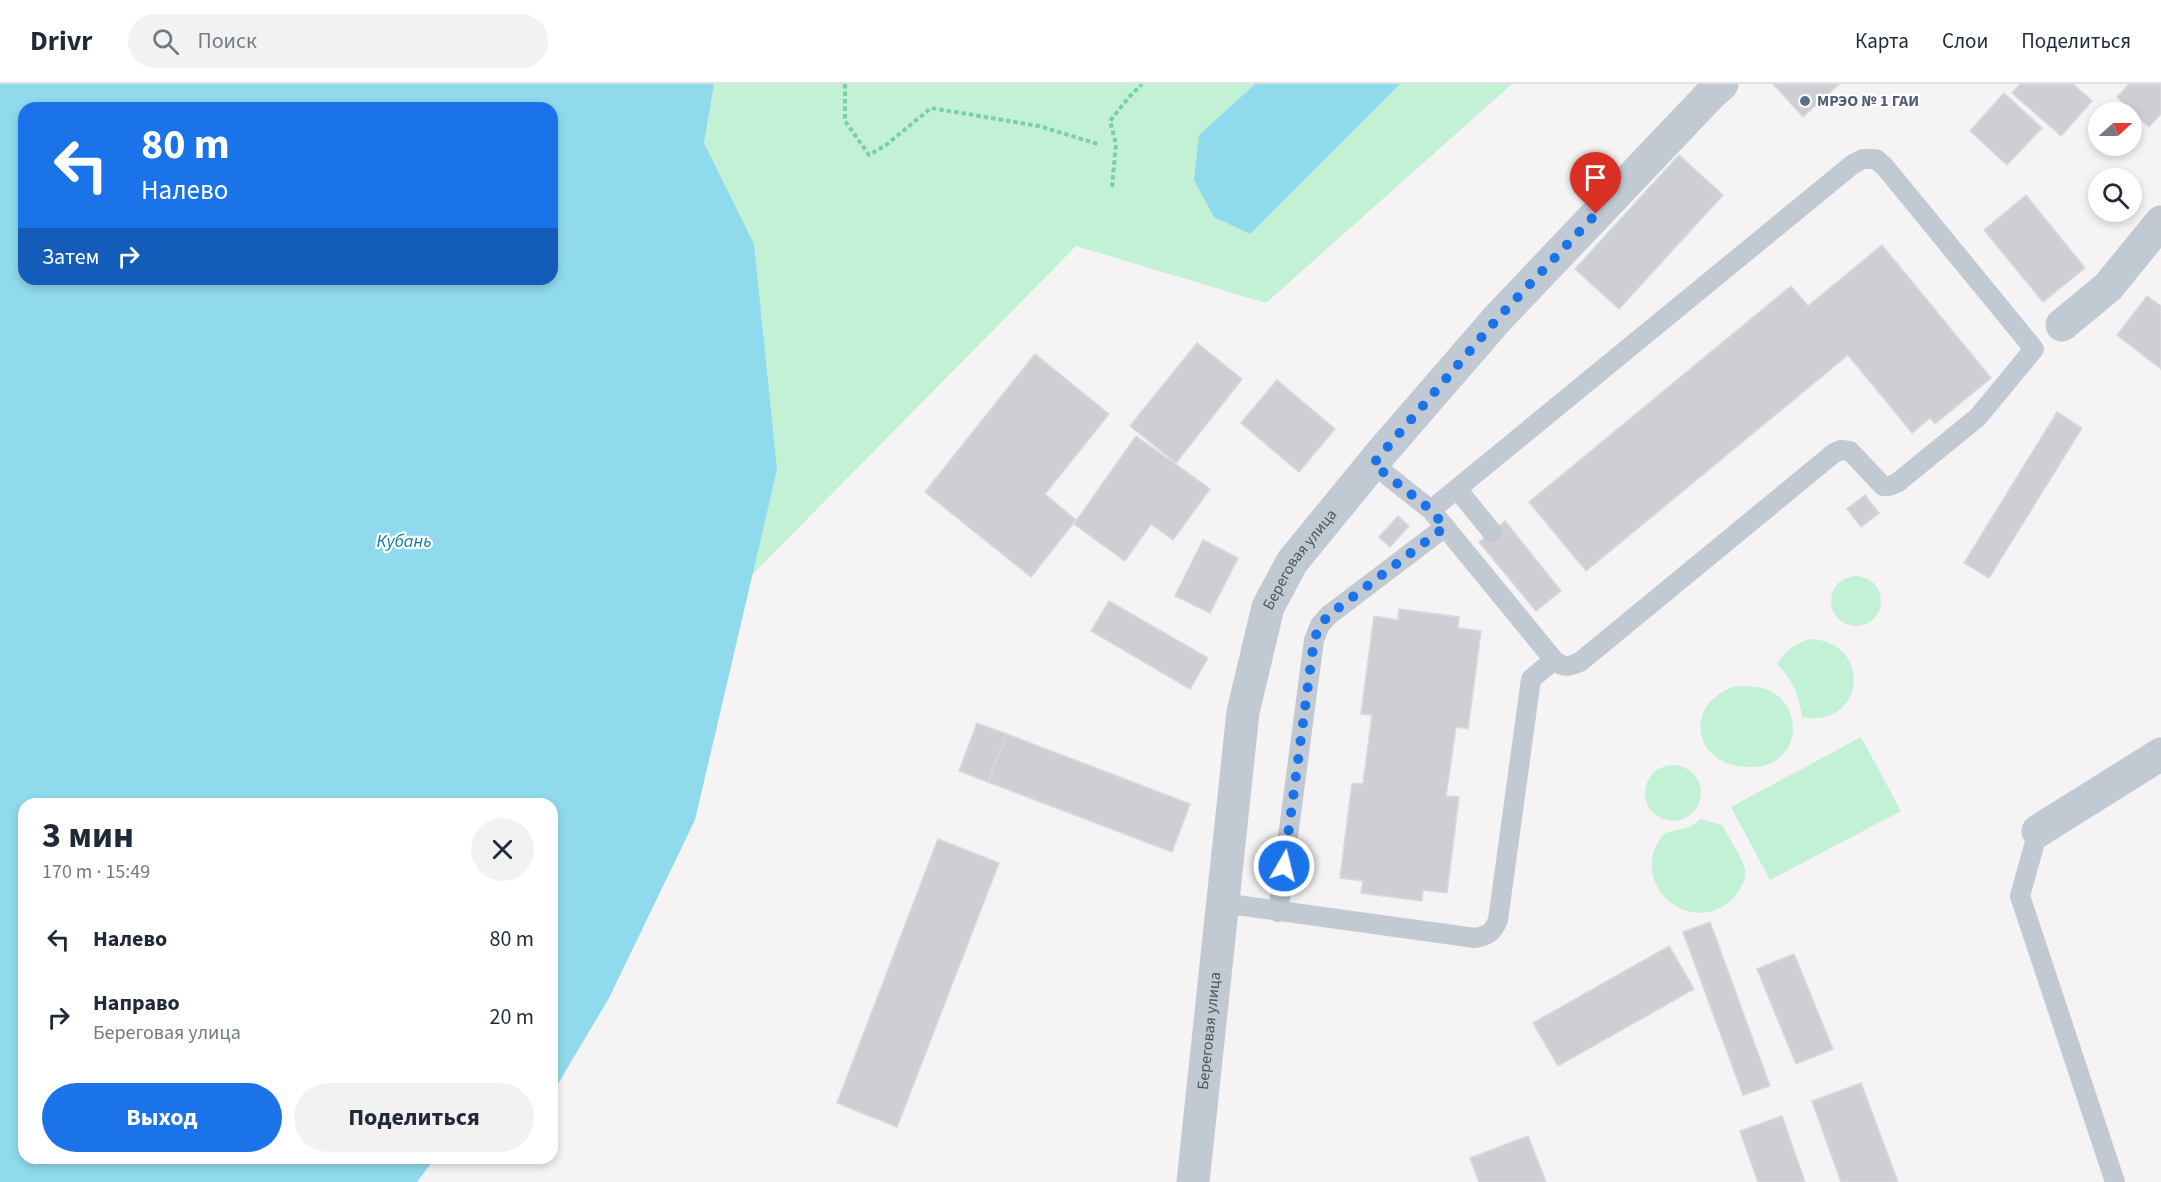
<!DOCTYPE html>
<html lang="ru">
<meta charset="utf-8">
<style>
:root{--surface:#fff;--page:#f2f2f3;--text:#1f2937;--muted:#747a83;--line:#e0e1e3;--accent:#1a73e8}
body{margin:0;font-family:"Source Sans 3",sans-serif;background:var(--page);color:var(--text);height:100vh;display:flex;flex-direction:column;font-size:22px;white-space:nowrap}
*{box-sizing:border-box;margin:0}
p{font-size:20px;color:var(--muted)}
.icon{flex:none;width:33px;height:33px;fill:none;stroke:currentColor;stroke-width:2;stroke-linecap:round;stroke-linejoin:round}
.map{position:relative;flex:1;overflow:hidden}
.panel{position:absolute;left:18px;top:714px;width:540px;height:366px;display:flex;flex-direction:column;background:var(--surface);border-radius:18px;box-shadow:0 3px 9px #0003}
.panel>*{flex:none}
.top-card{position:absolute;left:18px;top:18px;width:540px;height:183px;border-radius:18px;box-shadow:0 3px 9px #0003;background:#1a73e8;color:#fff;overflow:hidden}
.needle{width:39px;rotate:69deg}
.buttons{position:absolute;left:2088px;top:18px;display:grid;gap:12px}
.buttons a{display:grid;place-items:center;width:54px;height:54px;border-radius:50%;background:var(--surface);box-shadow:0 3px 9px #0003;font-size:30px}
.pin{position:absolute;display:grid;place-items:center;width:51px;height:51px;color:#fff;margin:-62px -26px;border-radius:50% 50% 50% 0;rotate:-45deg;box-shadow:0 0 6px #0007}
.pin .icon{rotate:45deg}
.me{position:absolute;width:66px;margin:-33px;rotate:8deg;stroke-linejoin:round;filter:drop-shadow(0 0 4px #0008)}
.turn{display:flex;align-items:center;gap:21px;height:126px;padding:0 24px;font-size:27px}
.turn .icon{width:78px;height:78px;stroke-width:2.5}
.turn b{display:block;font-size:42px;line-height:51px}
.then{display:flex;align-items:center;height:57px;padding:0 24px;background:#0003;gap:12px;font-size:22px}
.round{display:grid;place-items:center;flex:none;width:63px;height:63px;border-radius:32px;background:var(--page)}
.summary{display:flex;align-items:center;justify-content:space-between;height:102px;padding:0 24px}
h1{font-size:36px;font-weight:700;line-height:45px}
.cta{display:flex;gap:12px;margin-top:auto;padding:12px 24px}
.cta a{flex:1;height:69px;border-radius:36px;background:var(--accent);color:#fff;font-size:24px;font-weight:700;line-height:69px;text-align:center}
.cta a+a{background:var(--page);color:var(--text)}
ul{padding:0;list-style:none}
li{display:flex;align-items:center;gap:18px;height:78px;padding:0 24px}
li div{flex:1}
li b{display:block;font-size:22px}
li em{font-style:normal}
header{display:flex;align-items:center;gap:36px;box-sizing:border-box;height:84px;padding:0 30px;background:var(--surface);border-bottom:2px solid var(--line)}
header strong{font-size:28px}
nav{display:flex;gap:33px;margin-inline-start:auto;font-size:21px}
.search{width:420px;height:54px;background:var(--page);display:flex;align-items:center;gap:15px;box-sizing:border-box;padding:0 21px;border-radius:33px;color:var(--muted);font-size:22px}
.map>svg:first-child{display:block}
</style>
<header>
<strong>Drivr</strong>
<div class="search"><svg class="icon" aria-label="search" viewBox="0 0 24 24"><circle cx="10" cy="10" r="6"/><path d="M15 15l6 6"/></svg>Поиск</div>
<nav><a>Карта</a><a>Слои</a><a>Поделиться</a></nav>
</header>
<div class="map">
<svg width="2161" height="1098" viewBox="0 0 2161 1098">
<rect width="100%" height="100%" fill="#f5f3f3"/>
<g fill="#c3f1d5">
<path d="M714,0h541l-56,51 51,99 150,-150h112l-246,219 -190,-57 -324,329 25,-105 -73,-327z"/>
<circle cx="1856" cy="517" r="25"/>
<path d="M1810,555c65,3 54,91 -8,78 -3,-22 -9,-37 -25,-53 9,-14 17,-20 33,-25z"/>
<path d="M1737,602c9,0 19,0 28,3 24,7 36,38 22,60 -10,14 -23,19 -40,18 -56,-2 -64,-66 -10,-81z"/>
<path d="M1861,653l40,74 -131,69 -39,-73z"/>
<circle cx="1673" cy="709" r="28"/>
<path d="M1700,735l22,6c5,10 22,35 23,45 2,7 -3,15 -6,21 -5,8 -13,14 -21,18 -42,18 -86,-32 -57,-71 9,-12 27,-4 39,-19z"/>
</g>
<g fill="#90daee" fill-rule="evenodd">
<path d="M0,0h714l-10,59 50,101 23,226 -82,350 -86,178 -57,96v-290h-528v354h411l-18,24h-417zM24,24h528v171h-528z"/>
<path d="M1255,0h145l-150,150 -36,-17 -20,-37 5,-45z"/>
</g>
<g fill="#cdcfd5" stroke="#d7d9de" stroke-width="1.5">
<path d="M1773,0h66l-36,33z"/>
<path d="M2020,0h53l19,17 -31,35 -49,-43z"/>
<path d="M2129,0h32v30l-12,13 -32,-30z"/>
<path d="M2004,9l38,35 -35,37 -37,-34z"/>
<path d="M1679,71l44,40 -104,114 -44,-40z"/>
<path d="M2026,111l59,73 -42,34 -59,-72z"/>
<path d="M1882,161l109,133 -56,46 -5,-6 -18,15 -64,-78 -262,216 -57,-69 262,-216 17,20z"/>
<path d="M2147,212l14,10v63l-44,-34z"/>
<path d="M1197,259l45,36 -66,84 -46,-37z"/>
<path d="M1035,270l74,60 -64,80 31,26 -45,57 -106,-85z"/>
<path d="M1277,296l58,49 -36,43 -58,-49z"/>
<path d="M2057,328l25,16 -93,150 -25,-15z"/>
<path d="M1136,352l74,53 -37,51 -22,-16 -26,37 -51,-37z"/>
<path d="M1865,411l14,18 -18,14 -14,-18z"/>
<path d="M1398,432l11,10 -19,21 -11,-10z"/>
<path d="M1505,437l56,70 -25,20 -57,-69z"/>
<path d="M1203,456l35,18 -28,55 -35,-17z"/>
<path d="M1109,517l99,57 -18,31 -99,-58z"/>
<path d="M1399,525l60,8 -1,11 23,3 -13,98 -12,-2 -10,69 13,1 -12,96 -24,-3 -1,11 -61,-8 2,-12 -23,-3 12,-95 11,1 9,-69 -11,-1 13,-98 24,4z"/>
<path d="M977,639l30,11 -19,48 -29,-11z"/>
<path d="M1007,650l183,70 -18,48 -184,-70z"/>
<path d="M938,755l61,24 -102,264 -60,-24z"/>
<path d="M1710,838l60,164 -27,9 -60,-163z"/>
<path d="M1669,862l25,43 -136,77 -25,-43z"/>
<path d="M1794,870l39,95 -37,15 -39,-95z"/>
<path d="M1861,999l37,99h-57l-29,-81z"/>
<path d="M1782,1032l23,66h-47l-18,-51z"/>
<path d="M1528,1052l18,46h-67l-9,-24z"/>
</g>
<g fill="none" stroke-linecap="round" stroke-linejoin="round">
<g stroke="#7ad0a6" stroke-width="4" stroke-dasharray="4.5 3" stroke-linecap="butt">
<path d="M845,0v37l24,34 17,-10 45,-37 108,18 59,18"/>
<path d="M1112,103l4,-43 -6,-23 19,-24 13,-13"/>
</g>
<g stroke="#c1cad2" stroke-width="20">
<path d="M1373,380l58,46 123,150c9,8 15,7 26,2l254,-209 7,-3 9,1 33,35h6l8,-3 81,-66 56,-68 -149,-182 -9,-8h-13l-10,5 -422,346"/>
<path d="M1457,405l35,43"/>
<path d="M2038,747l-18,65 95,286"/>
<path d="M1222,819l253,35c13,-2 18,-6 23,-18l33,-241 23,-19"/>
<path d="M1278,828l36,-272 6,-15 9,-10 116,-88"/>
</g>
<g stroke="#c1cad2" stroke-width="33">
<path d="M2062,241l46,-38 53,-65"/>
<path d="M2038,747l123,-77"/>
<path id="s1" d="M1193,1098l50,-470 25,-105 24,-45 90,-110 116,-134 213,-224 11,-10"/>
</g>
</g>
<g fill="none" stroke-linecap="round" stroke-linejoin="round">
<path stroke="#1a73e8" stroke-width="10" stroke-dasharray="0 18" d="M1284,782l30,-226 6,-15 9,-10 116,-88 -14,-17 -58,-46 125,-146 98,-104"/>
</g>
<circle fill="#5c6f8a" stroke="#fff" stroke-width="2" cx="1805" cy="17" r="6"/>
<g text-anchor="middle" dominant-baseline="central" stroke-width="4.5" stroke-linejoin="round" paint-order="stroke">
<g font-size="16" font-weight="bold" fill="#4e5e75" stroke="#fff" text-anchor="start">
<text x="1817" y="17">МРЭО № 1 ГАИ</text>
</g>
<g font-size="16" fill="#4a5661" stroke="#fff">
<text stroke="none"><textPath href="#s1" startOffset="638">Береговая улица</textPath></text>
<text stroke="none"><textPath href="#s1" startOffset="152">Береговая улица</textPath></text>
</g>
<g font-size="18" font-style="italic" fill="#0c7c9b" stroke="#fff">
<text x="404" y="457">Кубань</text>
</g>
</g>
</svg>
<div class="buttons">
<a><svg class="needle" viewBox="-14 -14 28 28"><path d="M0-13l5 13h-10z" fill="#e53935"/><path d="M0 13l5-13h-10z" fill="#747a83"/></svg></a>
<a><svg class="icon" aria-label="search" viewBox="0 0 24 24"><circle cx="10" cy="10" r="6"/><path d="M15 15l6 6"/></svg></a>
</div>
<div class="pin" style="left:1596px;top:130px;background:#d93025"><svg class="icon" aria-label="arrive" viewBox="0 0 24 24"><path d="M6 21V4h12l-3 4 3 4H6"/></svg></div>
<svg class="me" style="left:1284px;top:782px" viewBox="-20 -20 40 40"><circle r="17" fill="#1a73e8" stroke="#fff" stroke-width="3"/><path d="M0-11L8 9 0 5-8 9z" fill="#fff"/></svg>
<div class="top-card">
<div class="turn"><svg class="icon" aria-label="left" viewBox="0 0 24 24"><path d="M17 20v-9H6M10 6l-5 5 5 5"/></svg><div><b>80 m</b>Налево</div></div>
<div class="then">Затем<svg class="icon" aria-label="right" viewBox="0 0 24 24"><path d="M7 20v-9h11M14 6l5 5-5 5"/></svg></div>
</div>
<section class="panel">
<div class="summary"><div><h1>3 мин</h1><p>170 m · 15:49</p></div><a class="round"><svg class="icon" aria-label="close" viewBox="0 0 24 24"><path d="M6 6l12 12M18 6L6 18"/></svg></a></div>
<ul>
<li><svg class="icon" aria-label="left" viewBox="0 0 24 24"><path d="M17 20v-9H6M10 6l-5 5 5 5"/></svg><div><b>Налево</b></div><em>80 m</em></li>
<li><svg class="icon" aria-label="right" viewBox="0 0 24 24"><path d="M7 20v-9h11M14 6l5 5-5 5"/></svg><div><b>Направо</b><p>Береговая улица</p></div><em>20 m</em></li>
</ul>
<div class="cta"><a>Выход</a><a>Поделиться</a></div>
</section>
</div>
